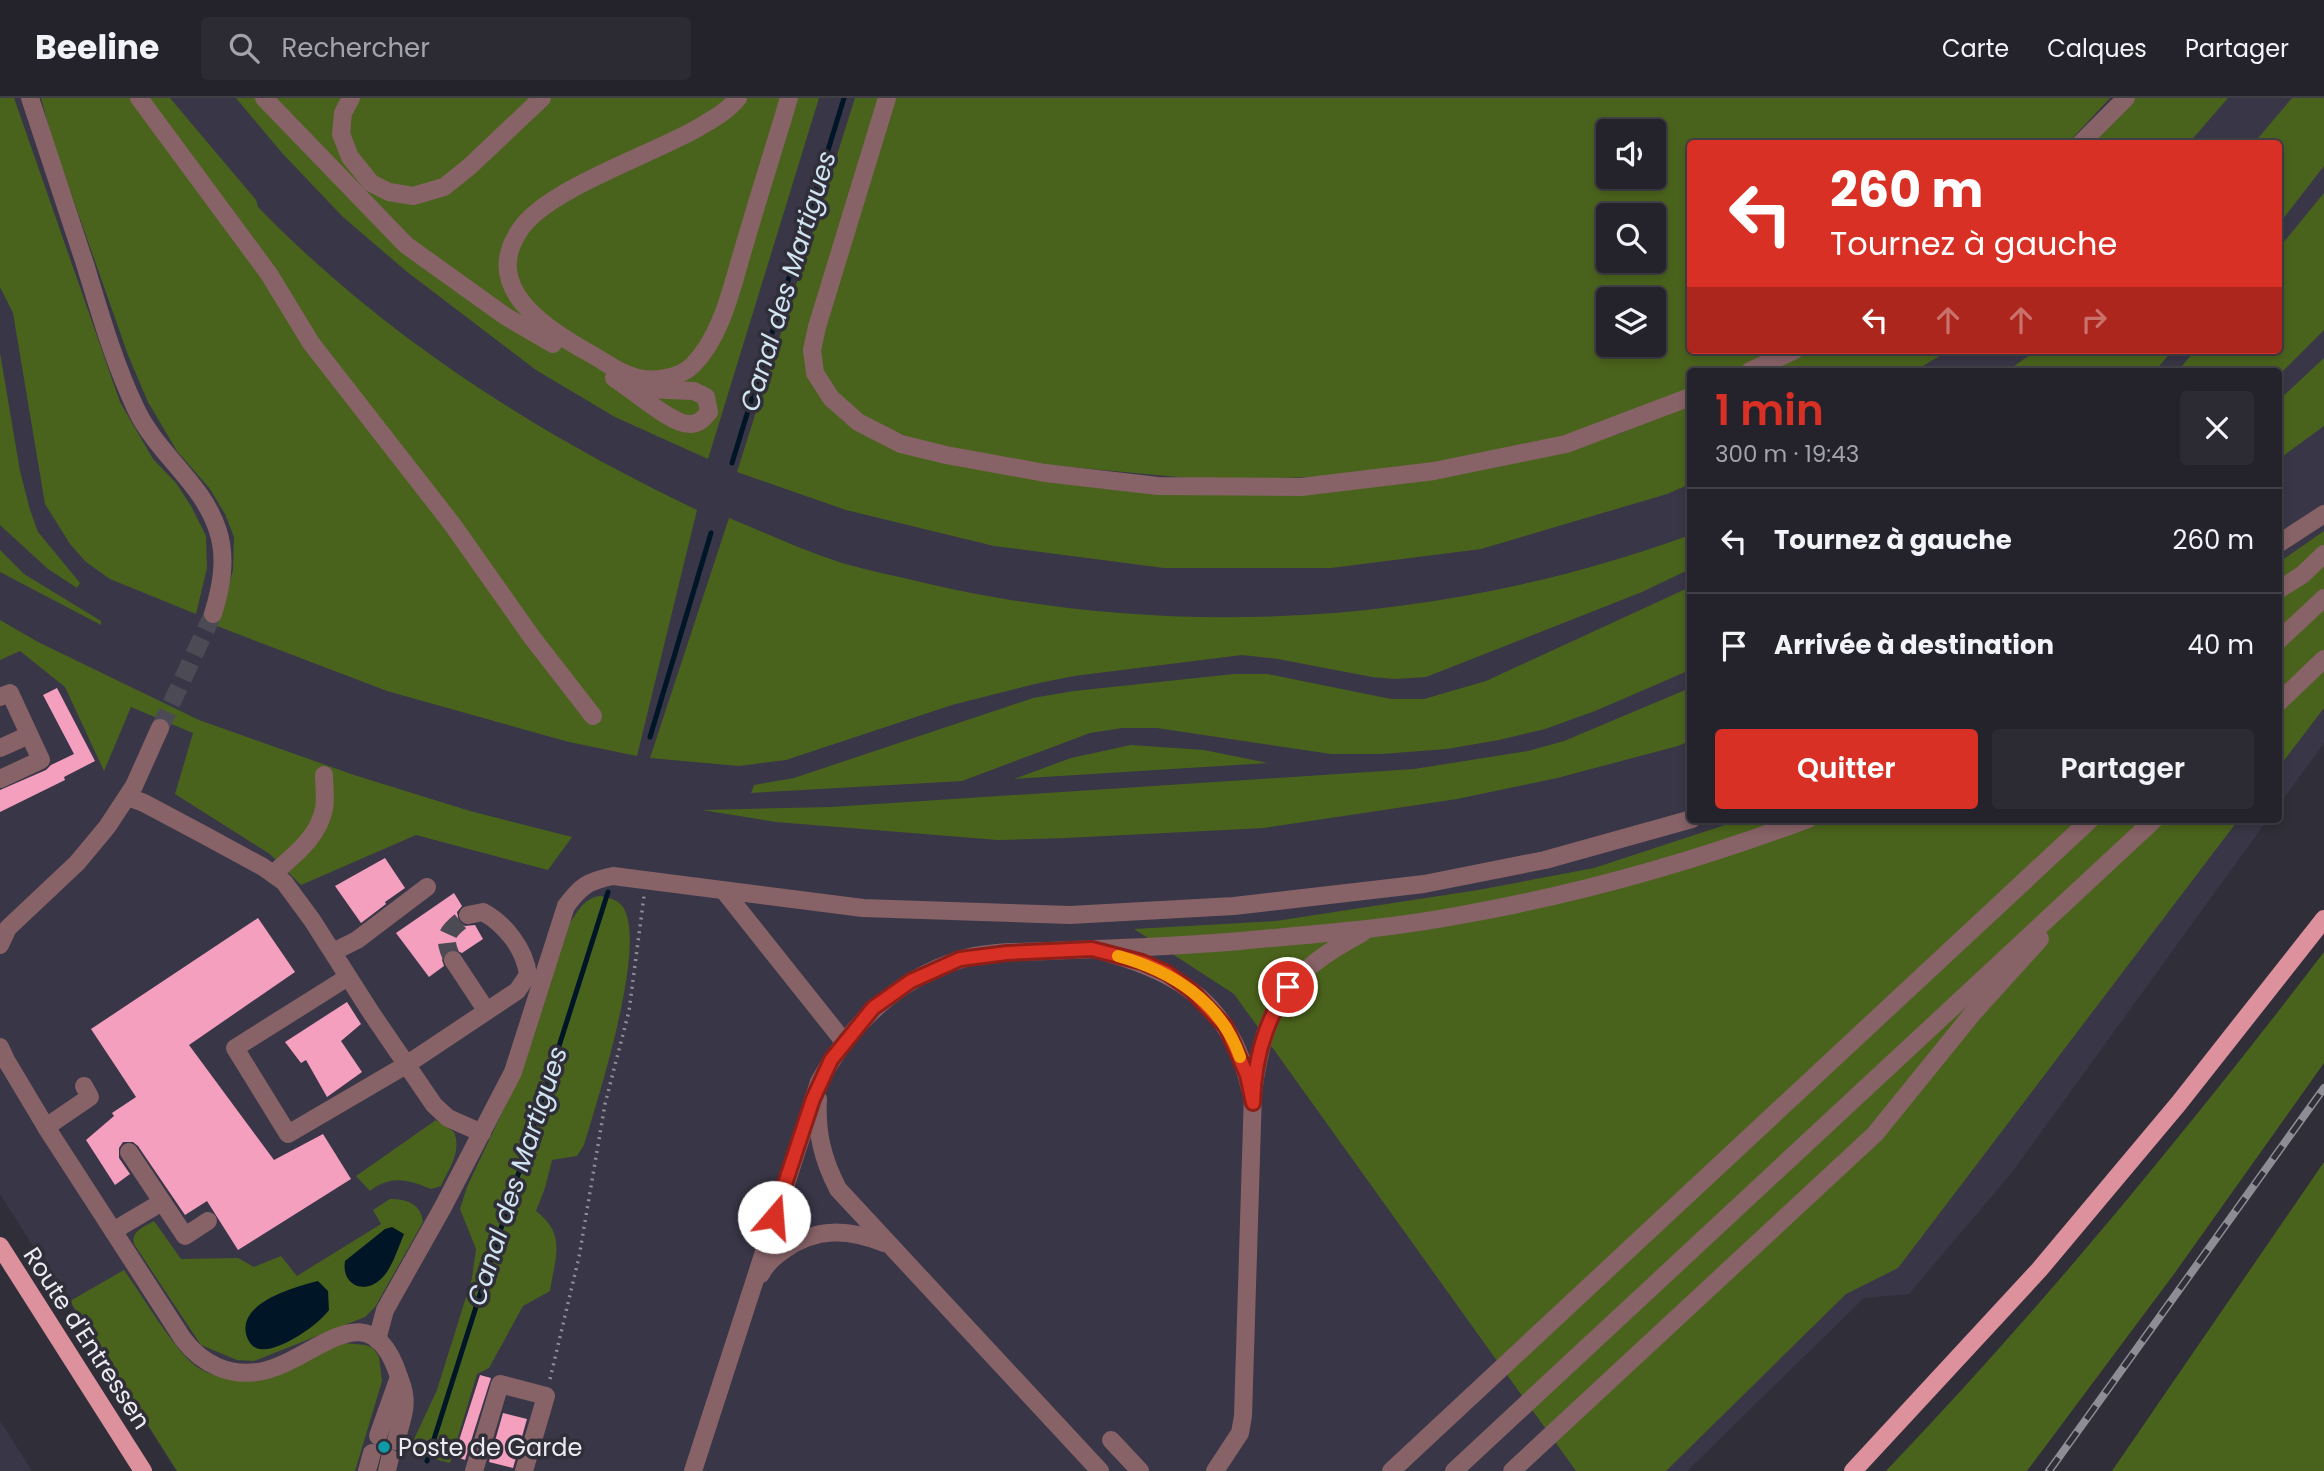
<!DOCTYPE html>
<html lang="fr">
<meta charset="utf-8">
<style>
:root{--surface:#24232b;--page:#2c2b33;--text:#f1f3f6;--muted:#a3a4a9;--line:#414047;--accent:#d93025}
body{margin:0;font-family:Poppins,sans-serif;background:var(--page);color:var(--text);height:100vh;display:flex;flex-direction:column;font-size:26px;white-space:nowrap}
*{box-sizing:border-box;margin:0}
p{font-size:23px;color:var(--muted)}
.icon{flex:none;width:38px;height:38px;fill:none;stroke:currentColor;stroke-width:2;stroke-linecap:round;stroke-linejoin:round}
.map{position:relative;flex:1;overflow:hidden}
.panel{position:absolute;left:1687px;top:270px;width:595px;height:455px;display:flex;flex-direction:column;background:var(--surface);border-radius:7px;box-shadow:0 4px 10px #0003,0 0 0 2px var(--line)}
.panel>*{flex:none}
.top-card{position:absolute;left:1687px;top:42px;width:595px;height:214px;border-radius:7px;box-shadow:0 4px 10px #0003,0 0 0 2px var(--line);background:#d93025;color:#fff;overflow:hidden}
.controls{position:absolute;left:1596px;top:21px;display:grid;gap:14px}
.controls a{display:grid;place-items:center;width:70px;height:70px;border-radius:7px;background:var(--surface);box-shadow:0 4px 10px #0003,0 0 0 2px var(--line);font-size:35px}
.pin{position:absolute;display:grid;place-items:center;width:60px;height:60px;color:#fff;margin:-30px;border:4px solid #fff;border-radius:50%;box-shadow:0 2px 7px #0007}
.me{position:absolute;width:77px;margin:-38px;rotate:18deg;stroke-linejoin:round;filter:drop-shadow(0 0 5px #0008)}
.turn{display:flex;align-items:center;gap:24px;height:147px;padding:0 28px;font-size:32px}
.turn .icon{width:91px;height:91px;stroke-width:2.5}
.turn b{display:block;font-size:49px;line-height:60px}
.lanes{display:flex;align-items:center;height:66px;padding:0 28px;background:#0003;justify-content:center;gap:35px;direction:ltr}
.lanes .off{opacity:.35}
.round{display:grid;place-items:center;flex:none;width:74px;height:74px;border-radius:7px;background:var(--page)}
.summary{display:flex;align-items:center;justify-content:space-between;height:119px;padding:0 28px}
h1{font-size:42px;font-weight:600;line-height:52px;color:var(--accent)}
.button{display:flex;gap:14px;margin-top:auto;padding:14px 28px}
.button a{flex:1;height:80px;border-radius:7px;background:var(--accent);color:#fff;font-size:28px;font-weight:600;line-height:80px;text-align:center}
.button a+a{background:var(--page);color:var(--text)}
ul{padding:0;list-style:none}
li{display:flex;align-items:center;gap:21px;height:105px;padding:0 28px;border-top:2px solid var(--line)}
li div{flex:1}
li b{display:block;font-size:26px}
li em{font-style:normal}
header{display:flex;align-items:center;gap:42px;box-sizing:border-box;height:98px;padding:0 35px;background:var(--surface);border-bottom:2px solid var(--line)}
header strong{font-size:33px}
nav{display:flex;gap:38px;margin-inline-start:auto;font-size:24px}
.search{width:490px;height:63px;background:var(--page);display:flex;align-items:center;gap:18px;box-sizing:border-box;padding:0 24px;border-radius:7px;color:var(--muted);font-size:26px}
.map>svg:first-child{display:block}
</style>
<header>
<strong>Beeline</strong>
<div class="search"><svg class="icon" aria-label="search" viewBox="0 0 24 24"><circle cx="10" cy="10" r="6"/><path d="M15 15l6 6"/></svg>Rechercher</div>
<nav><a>Carte</a><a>Calques</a><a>Partager</a></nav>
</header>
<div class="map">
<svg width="2324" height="1373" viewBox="0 0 2324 1373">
<rect width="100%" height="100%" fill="#302f39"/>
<g fill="#393647" fill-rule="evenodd">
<path d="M0,0h2324v645l-45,62 -1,-434h-588v448h578l-255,352 -104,123 -45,4 -177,173h-1290l2,-11 -35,-9 -6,20h-182l-176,-277zM1608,33h46v46h-46zM1690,46h588v206h-588zM1608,117h46v46h-46zM1608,201h46v46h-46z"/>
<path d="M0,1323l32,50h-32z"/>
</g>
<g fill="#4a631c" fill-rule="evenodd">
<path d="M0,0h14l106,304 33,57 23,24 15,23 15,30 1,32 -11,46 -86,-35 -24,-17 -16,-18 -25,-40 -32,-191 -13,-26z"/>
<path d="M41,0h129l86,102 2,7c125,129 278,226 439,303l-60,246 -68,-14 -182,-51 -170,-65 16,-56 1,-33 -9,-23 -15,-25 -33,-38 -29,-49 -20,-47 -76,-216z"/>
<path d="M236,0h583l-111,361 -93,-42 -79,-47 -130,-99 -63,-54 -61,-64z"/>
<path d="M855,0h24l-74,244 2,30 9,16 28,34 46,26 69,15 199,29 348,-28 113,-30 71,-31v81l-23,10 -186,55 -150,19h-167l-170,-22 -148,-36 -109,-38z"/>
<path d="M893,0h1217l-42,45 -378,1v206h88l-43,21h-45v18l-101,40 -103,26 -138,21 -138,4 -194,-18 -87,-17 -57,-22 -38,-30 -15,-30 2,-30zM1608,33h46v46h-46zM1608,117h46v46h-46zM1608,201h46v46h-46z"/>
<path d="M2133,0h95l-39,45 -102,1z"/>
<path d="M2292,0h32v68l-45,58 -1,-80 -24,-1z"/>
<path d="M2324,95v137l-45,45 -1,-4h-100l17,-21h83l1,-102z"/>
<path d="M1806,252h144l-36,21h-153z"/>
<path d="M2037,252h136l-18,21h-148z"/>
<path d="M0,255l20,118 10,39 8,22 42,51 -3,5 -29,-19 -48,-44z"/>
<path d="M2324,260v68l-45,33v-59z"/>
<path d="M729,420c37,15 75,33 113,45 27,8 55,13 83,20 252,59 522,41 765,-48v34l-48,23 -216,85 -31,2 -23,-2 -94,-18 -36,-4 -168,21 -35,7 -87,22 -166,55 -47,6 -89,-8z"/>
<path d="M2324,433v177l-45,59 -1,-204z"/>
<path d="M0,452l24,24 77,47v4l-101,-53z"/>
<path d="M1690,489v83l-95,41 -50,18 -46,11 -52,9 -66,5h-50l-174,-26h-35l-32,5 -128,48 -211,12 3,-8 40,-7 239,-80 41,-7 160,-17h33l124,25h33l62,-18z"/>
<path d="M0,522l38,22 161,78 155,55 116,36 102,26 -24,33 -132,-35 -115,50 -31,-31 -95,-60 18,-61 -62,-26 -27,64 -39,-84 -45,-36 -20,9z"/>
<path d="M1690,590v53l-12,5 -121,32 -100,21 -193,29 -198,10 -68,2 -222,-18 -74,-12 129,-3 583,-38 114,-18 36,-10z"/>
<path d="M1131,647l73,5 64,13 -254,16 57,-21z"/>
<path d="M1743,721h496l-341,449 -52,26 -180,177h-90l-342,-477 -100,-65 142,-8 202,-31 116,-22z"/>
<path d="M600,798c9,2 17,3 23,11 25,38 -26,194 -39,238l-7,11 -25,4 -7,28 -9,23c31,24 19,46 14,80l-27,15 -34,62 -12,6 -27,89 -42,-11 29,-62 35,-112 4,-29 -16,-40 7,-22 57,-121 46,-143c8,-12 14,-25 30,-27z"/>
<path d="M2324,854v111l-150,211 -147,197h-141c156,-163 301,-340 438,-519z"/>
<path d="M436,1022l18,12c8,20 -5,36 -13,54l-10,3c-23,-10 -41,-14 -61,2l-14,-15z"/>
<path d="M2324,1064v309h-212z"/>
<path d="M390,1101c17,0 31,5 33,23l-48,85 -10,10 -111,44 -17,-1 -36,-15 -67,-101c-3,-13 10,-17 20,-23l27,38 57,-1 16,9 27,-11 16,20 84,-52 -8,-14z"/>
<path d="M124,1172c18,25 50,80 73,97 9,6 20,9 31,12l116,-36 22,2 8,4 5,8 3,24 -27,90h-178l-107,-170z"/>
</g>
<g fill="#001626">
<path d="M392,1129l12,7c-6,14 -12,35 -23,45 -17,16 -40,6 -36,-18l40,-32z"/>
<path d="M318,1183l10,10 1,19c-11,15 -49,42 -69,39 -8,-1 -12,-8 -14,-15 -7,-32 49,-47 72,-53z"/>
</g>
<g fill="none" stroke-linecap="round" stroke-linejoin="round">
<g stroke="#001626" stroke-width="5">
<path d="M732,365l112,-365"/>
<path d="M650,639l61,-204"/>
<path d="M427,1363l181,-569"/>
</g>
</g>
<g fill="#f59fbf">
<path d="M57,590l38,73 -31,16 1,3 -65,32v-22l46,-20 5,-5 23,-11 -31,-59z"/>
<path d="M385,760l20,30 -20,14 1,2 -25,19 -26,-37z"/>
<path d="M454,795l8,13 -5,6 2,10 6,4 10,-1 8,14 -21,14 -9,-4 -7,2 -4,9 2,6 -15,11 -33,-44z"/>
<path d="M258,820l37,54 -106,73 85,115 49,-26 28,45 -113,71 -31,-49 -22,14 -47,-69 -5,-4h-10l-4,6v10l11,16 -15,11 -29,-45 28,-24 -2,-3 24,-16 -45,-68z"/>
<path d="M347,904l14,22 -20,17 21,31 -35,25 -21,-37 -5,3 -16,-21z"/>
<path d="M480,1277l11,3 -26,82 -11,-4z"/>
<path d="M503,1315l24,6 -14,49 -24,-6z"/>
</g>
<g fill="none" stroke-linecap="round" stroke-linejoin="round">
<g stroke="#4c4b55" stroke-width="18" stroke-dasharray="18 9" stroke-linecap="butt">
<path d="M160,630l53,-114"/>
<path d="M453,862c-13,-26 -4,-29 15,-45"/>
</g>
<path stroke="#8e8d95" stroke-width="3.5" stroke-dasharray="2 5" stroke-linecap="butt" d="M550,1281l29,-122 26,-153 24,-93 15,-115"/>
<g stroke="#876267" stroke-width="18">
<path d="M30,0c18,55 37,111 55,166 15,49 29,99 51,145 21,45 67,74 82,122 9,28 3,57 -5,83"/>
<path d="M139,0l130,176 42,69 141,181 79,112 62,80"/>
<path d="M264,0l142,147 99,71 48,28"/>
<path d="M351,0l-8,15 -2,21 9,23 21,26 18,9 24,4 31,-9 25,-20 73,-69"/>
<path d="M738,0c-11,14 -27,22 -42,31 -46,26 -145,59 -174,98 -44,60 24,102 69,127 16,9 34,23 52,25 16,2 38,-2 50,-14 31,-32 40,-84 53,-125 14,-48 29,-95 43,-142"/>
<path d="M887,0l-70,229 -5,23 3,23 16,25 27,24 43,22 45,11 99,18 113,13 143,1 133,-16 132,-27 124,-47"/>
<path d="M2080,46l46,-46"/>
<path d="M1750,273l45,-21"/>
<path d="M614,280c18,11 59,48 77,46 9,-1 12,-5 18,-12l-3,-15 -12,-6 -53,-2"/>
<path d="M2278,446l46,-30"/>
<path d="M2278,492l24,-15 22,-21"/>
<path d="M2278,543l46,-43"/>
<path d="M0,599l10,-4 31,67 -41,19"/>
<path d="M2278,605l46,-44"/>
<path d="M0,650l29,-13"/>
<path d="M128,699l16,6 62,33 57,31 21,15 28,38 60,94 62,91 14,13 34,15"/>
<path d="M273,776c20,-18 45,-36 51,-65 2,-10 0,-23 0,-34"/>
<path d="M724,793l121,152"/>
<path d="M0,847l8,-17 69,-65 30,-36 27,-41 26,-58"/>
<path d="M333,854l24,-12 70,-53"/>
<path d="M1108,855c76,21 124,55 142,136"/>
<path d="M453,862l33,50"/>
<path d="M348,879l-113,71 53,86 118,-69 111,-74 11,-16c-3,-26 -23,-51 -45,-63l-15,3"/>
<path d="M0,949l6,13 40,67 137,212c19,25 47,39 80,32 52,-11 107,-85 136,6"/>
<path d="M818,1001c-2,34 5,61 20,90l262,282"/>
<path d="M46,1029l44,-30 -6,-11"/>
<path d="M129,1054l56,84 23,-15"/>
<path d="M113,1133l49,-29"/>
<path d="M761,1176c5,-10 14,-18 23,-24 32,-23 65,-21 100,-7"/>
<path d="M377,1242l8,-30 58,-103 70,-135 53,-166c15,-20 22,-25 47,-30l250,32 207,7 164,-9 190,-22 121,-24 147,-41"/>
<path d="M378,1338l21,-59c11,26 4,38 -3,64"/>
<path d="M1111,1342l29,31"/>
<path d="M367,1373l5,-18"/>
<path d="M387,1373l3,-13"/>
<path d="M474,1373l26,-87 46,12 -22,75"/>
<path d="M693,1373l126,-389c31,-57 77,-102 140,-122 26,-9 62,-8 90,-9 63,-3 127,-4 191,-10 74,-7 148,-12 221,-26 118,-21 235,-54 347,-96"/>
<path d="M1215,1373l25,-38 3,-17 10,-324c12,-86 32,-118 109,-159"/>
<path d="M1391,1373l700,-652"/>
<path d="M1454,1373l701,-652"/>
<path d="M1512,1373l363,-337 98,-121 67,-74"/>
</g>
<g stroke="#dd919d" stroke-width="18">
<path d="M0,1148l143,225"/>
<path d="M1853,1373l186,-201 140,-167 145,-184"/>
</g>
<defs>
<path id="rail" d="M2049,1373l275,-383"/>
</defs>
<use href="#rail" stroke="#8e8d95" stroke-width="8"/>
<use href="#rail" stroke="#302f39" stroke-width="5" stroke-dasharray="16" stroke-linecap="butt"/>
</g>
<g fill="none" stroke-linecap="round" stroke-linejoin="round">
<defs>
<path id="route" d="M774,1119l39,-118 18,-39 42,-52 38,-27 49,-22 47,-6 85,-4 50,13 25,11 25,18 34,36 21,48 6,28c1,-42 12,-81 35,-116"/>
</defs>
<use href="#route" stroke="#8d1f18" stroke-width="18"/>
<use href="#route" stroke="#d93025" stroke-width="12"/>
<path stroke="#f59e0b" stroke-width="12" d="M1118,858c54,15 103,46 122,101"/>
</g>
<circle fill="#0f9aa8" stroke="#302f39" stroke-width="2.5" cx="384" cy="1349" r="7"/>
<g text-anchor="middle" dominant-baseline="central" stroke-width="7" stroke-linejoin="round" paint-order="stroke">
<g font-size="24" fill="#ecebf2" stroke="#302f39">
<text transform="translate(87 1240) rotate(57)">Route d'Entressen</text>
</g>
<g font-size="24" fill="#ecebf2" stroke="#302f39" text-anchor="start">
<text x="398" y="1349">Poste de Garde</text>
</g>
<g font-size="26" font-style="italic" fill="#d1e4f2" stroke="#302f39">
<text transform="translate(788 183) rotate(-73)">Canal des Martigues</text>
<text transform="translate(517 1078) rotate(-72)">Canal des Martigues</text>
</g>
</g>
</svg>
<div class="controls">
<a><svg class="icon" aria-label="sound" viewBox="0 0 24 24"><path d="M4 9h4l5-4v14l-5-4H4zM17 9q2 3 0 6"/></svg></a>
<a><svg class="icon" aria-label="search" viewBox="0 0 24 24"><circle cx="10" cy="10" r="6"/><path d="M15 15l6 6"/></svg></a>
<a><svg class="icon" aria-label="layers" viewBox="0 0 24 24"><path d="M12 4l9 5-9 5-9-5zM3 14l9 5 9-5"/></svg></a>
</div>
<div class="pin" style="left:1288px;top:889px;background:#d93025"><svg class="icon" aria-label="arrive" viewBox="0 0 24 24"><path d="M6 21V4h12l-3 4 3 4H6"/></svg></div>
<svg class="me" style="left:774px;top:1119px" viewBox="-20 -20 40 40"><circle r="19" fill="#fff"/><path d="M0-13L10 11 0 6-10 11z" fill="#d93025"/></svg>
<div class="top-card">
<div class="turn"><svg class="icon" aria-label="left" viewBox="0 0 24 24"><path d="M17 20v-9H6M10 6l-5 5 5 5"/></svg><div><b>260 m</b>Tournez à gauche</div></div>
<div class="lanes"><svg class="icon" aria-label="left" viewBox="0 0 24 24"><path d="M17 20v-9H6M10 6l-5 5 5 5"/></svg><svg class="icon off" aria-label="ahead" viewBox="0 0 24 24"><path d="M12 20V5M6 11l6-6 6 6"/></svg><svg class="icon off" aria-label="ahead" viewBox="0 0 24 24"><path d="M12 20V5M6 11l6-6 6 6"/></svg><svg class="icon off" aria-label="right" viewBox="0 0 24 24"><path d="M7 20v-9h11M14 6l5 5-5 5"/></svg></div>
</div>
<section class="panel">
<div class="summary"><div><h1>1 min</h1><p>300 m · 19:43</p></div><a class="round"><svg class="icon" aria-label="close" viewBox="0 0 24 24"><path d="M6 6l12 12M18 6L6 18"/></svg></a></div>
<ul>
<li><svg class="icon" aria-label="left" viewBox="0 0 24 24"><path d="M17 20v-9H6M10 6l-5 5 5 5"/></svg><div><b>Tournez à gauche</b></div><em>260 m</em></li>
<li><svg class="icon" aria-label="arrive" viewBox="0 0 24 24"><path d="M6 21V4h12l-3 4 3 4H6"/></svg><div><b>Arrivée à destination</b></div><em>40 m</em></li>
</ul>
<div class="button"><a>Quitter</a><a>Partager</a></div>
</section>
</div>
